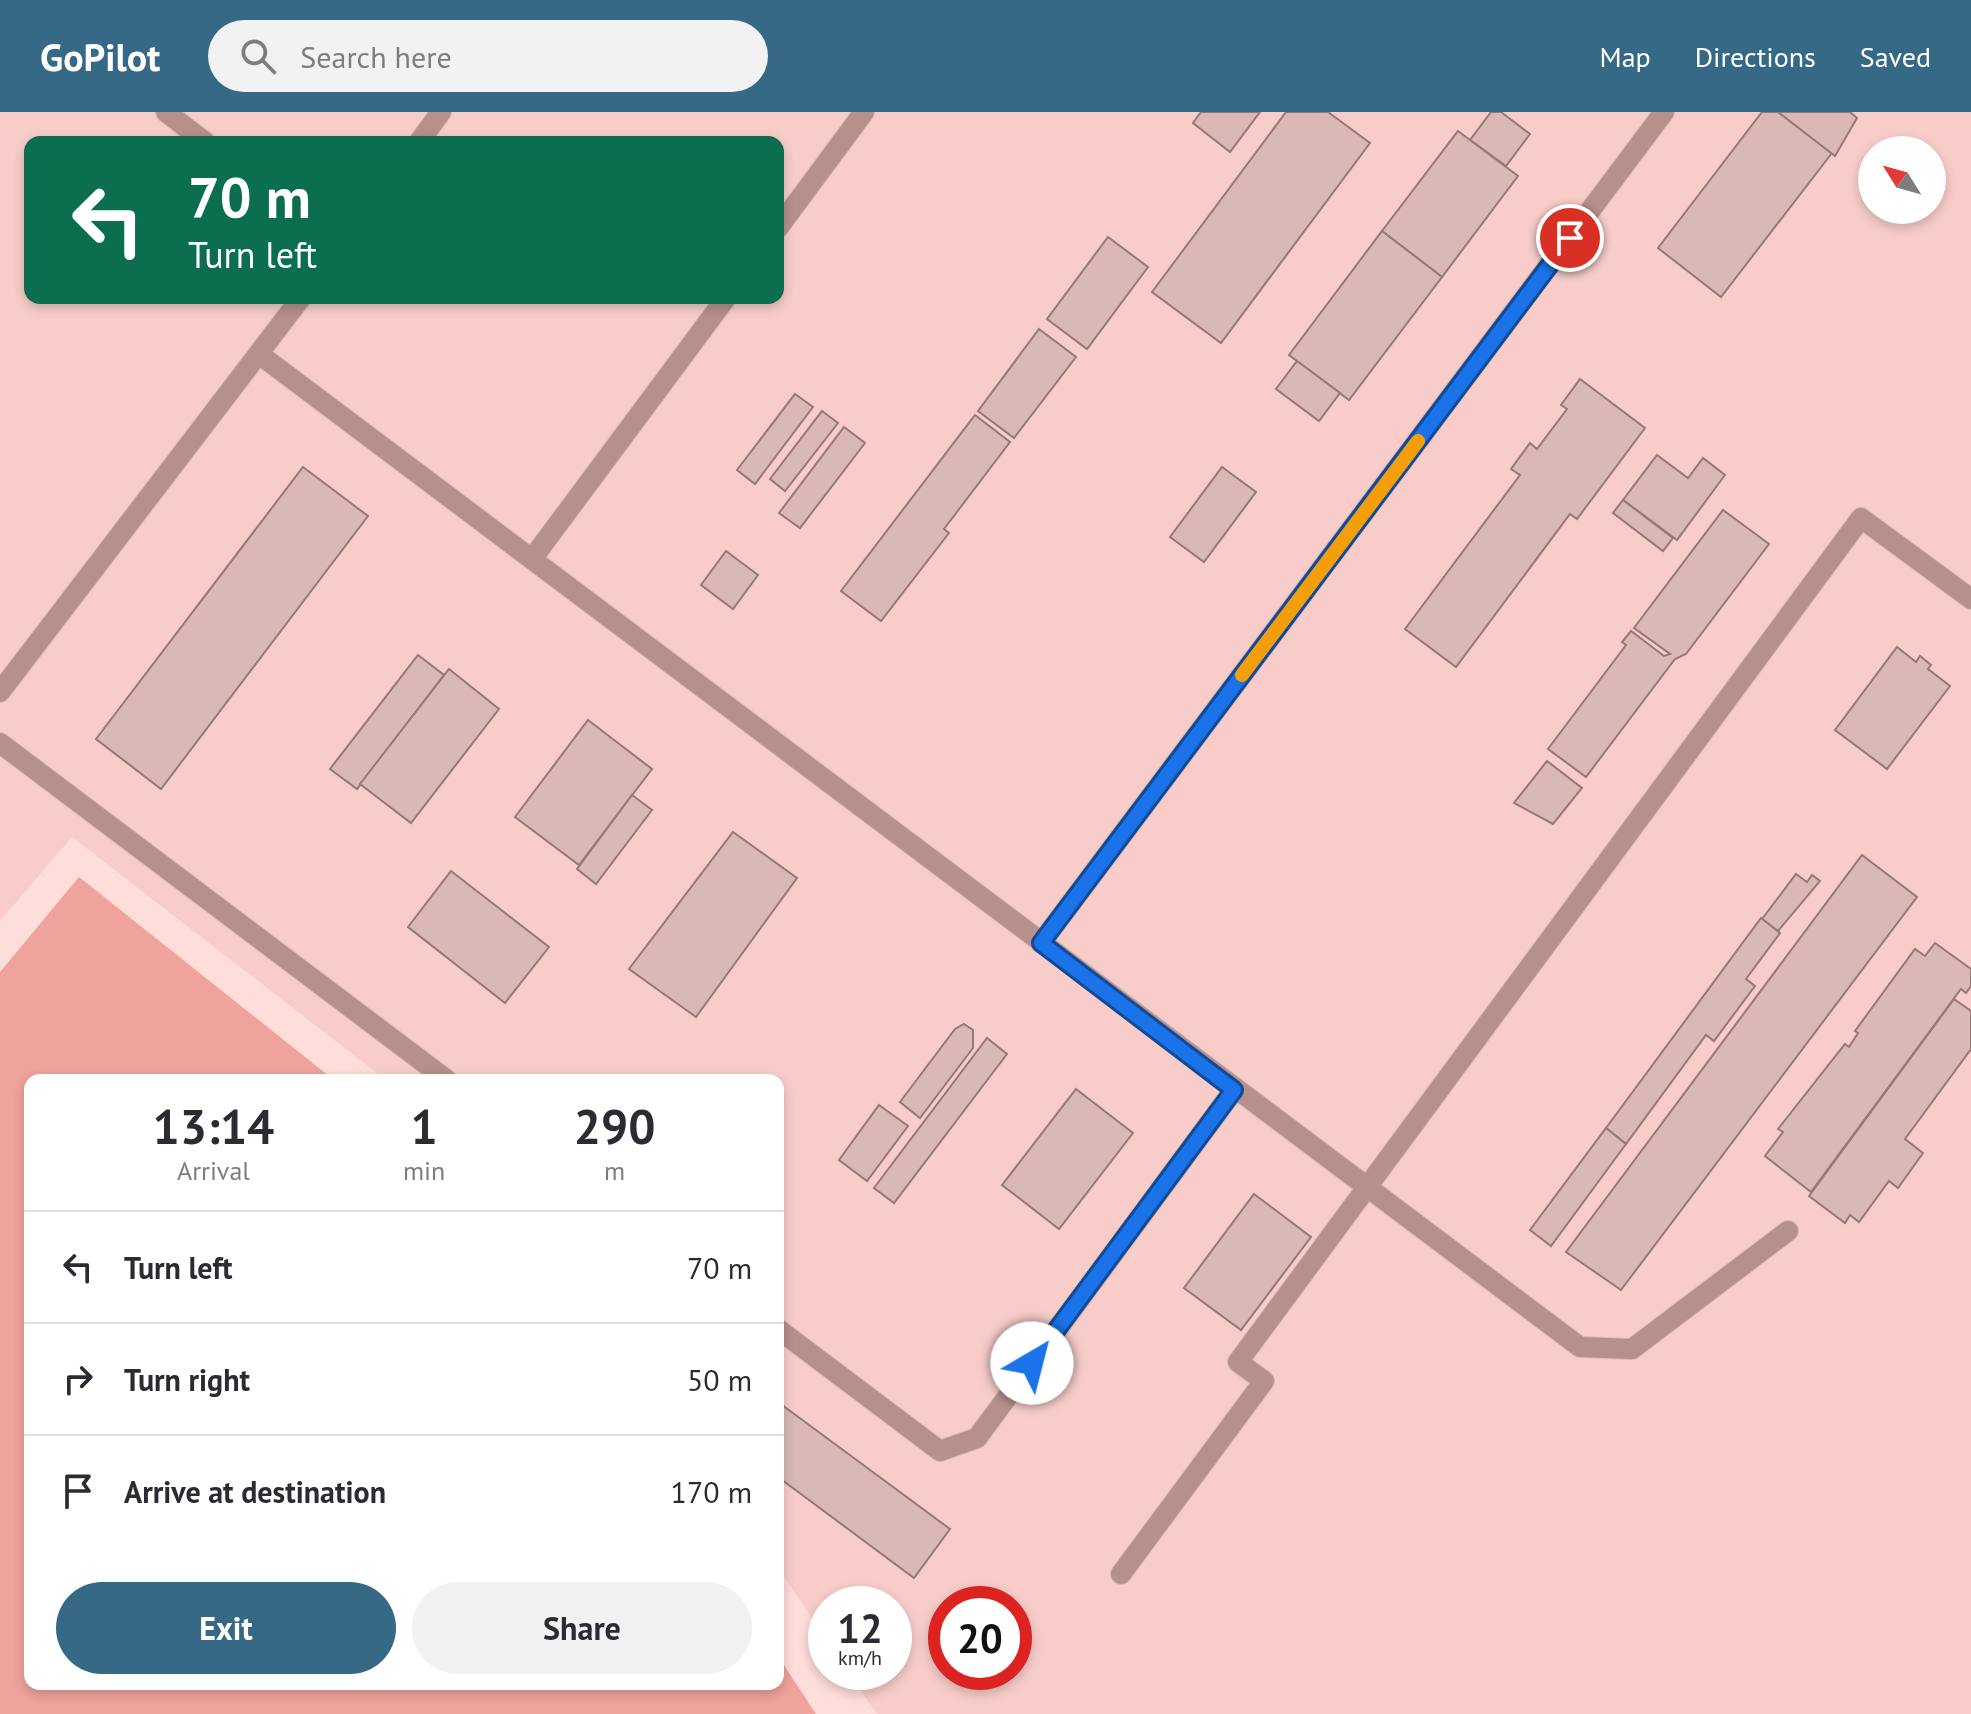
<!DOCTYPE html>
<style>
:root{--surface:#fff;--page:#f2f2f3;--text:#2b2b33;--muted:#7c7c81;--line:#e1e1e2;--accent:#356986}
body{margin:0;font-family:"PT Sans",sans-serif;background:var(--page);color:var(--text);height:100vh;display:flex;flex-direction:column;font-size:30px;white-space:nowrap}
*{box-sizing:border-box;margin:0}
p{font-size:26px;color:var(--muted)}
.icon{flex:none;width:44px;height:44px;fill:none;stroke:currentColor;stroke-width:2;stroke-linecap:round;stroke-linejoin:round}
.map{position:relative;flex:1;overflow:hidden}
.side{position:absolute;left:24px;top:962px;width:760px;height:616px;display:flex;flex-direction:column;background:var(--surface);border-radius:16px;box-shadow:0 4px 12px #0003}
.side>*{flex:none}
.hud{position:absolute;left:24px;top:24px;width:760px;height:168px;border-radius:16px;box-shadow:0 4px 12px #0003;background:#0b6e4f;color:#fff;overflow:hidden}
.needle{width:52px;rotate:307deg}
.tools{position:absolute;left:1858px;top:24px;display:grid;gap:16px}
.tools a{display:grid;place-items:center;width:88px;height:88px;border-radius:50%;background:var(--surface);box-shadow:0 4px 12px #0003;font-size:40px}
.speed{position:absolute;left:808px;top:1474px;display:flex;gap:16px;font-size:40px;font-weight:700;text-align:center}
.speed>*{display:grid;place-content:center;width:104px;height:104px;border-radius:50%;background:var(--surface);box-shadow:0 4px 12px #0003;line-height:1}
.speed small{font-size:20px;font-weight:400}
.speed .limit{border:12px solid #d22;background:#fff;color:#111}
.pin{position:absolute;display:grid;place-items:center;width:68px;height:68px;color:#fff;margin:-34px;border:4px solid #fff;border-radius:50%;box-shadow:0 2px 8px #0007}
.me{position:absolute;width:88px;margin:-44px;rotate:37deg;stroke-linejoin:round;filter:drop-shadow(0 0 6px #0008)}
.turn{display:flex;align-items:center;gap:28px;height:168px;padding:0 32px;font-size:36px}
.turn .icon{width:104px;height:104px;stroke-width:2.5}
.turn b{display:block;font-size:56px;line-height:68px}
.eta{display:flex;justify-content:space-evenly;align-items:center;height:136px;text-align:center}
.eta b{font-size:48px;font-weight:700;line-height:56px}
.cta{display:flex;gap:16px;margin-top:auto;padding:16px 32px}
.cta a{flex:1;height:92px;border-radius:48px;background:var(--accent);color:#fff;font-size:32px;font-weight:700;line-height:92px;text-align:center}
.cta a+a{background:var(--page);color:var(--text)}
ul{padding:0;list-style:none}
li{display:flex;align-items:center;gap:24px;height:112px;padding:0 32px;border-top:2px solid var(--line)}
li div{flex:1}
li b{display:block;font-size:30px}
li em{font-style:normal}
header{display:flex;align-items:center;gap:48px;box-sizing:border-box;height:112px;padding:0 40px;background:var(--accent);color:#fff}
header strong{font-size:38px}
nav{display:flex;gap:44px;margin-inline-start:auto;font-size:28px}
.search{width:560px;height:72px;background:var(--page);display:flex;align-items:center;gap:20px;box-sizing:border-box;padding:0 28px;border-radius:44px;color:var(--muted);font-size:30px}
.map>svg:first-child{display:block}
</style>
<header>
<strong>GoPilot</strong>
<div class="search"><svg class="icon" aria-label="search" viewBox="0 0 24 24"><circle cx="10" cy="10" r="6"/><path d="M15 15l6 6"/></svg>Search here</div>
<nav><a>Map</a><a>Directions</a><a>Saved</a></nav>
</header>
<div class="map">
<svg width="1971" height="1602" viewBox="0 0 1971 1602">
<rect width="100%" height="100%" fill="#ffddd9"/>
<path fill="#f8cdc9" fill-rule="evenodd" d="M0,0h1971v1602h-1094l-29,-42h46v-68h-68v35l-48,-71v-488h-392l-314,-243 -72,84zM30,30h748v156h-748zM1872,38h60v60h-60zM946,1492h68v68h-68z"/>
<path fill="#f0a29c" d="M79,765l255,203h-304v604h748v-28l38,58h-816v-742z"/>
<g fill="#d9b8b5" stroke="#977875" stroke-width="2">
<path d="M1201,0h59l-30,40 -37,-29z"/>
<path d="M1286,0h42l42,31 -149,200 -69,-51z"/>
<path d="M1491,0h10l29,22 -24,32 -36,-26z"/>
<path d="M1762,0h16l54,41 -111,144 -63,-49z"/>
<path d="M1778,0h72l7,6 -22,38z"/>
<path d="M1458,19l60,45 -76,101 -60,-46z"/>
<path d="M1382,119l60,46 -93,123 -60,-45z"/>
<path d="M1108,125l40,30 -61,82 -40,-30z"/>
<path d="M1039,217l37,28 -62,81 -36,-27z"/>
<path d="M1297,249l43,32 -21,28 -43,-32z"/>
<path d="M1580,267l65,49 -68,91 -7,-5 -114,153 -51,-38 115,-154 -9,-6 19,-26 7,6 30,-40 -6,-4z"/>
<path d="M795,282l18,13 -58,77 -18,-14z"/>
<path d="M822,299l16,12 -53,68 -15,-12z"/>
<path d="M975,303l35,27 -66,87 5,4 -68,88 -40,-30z"/>
<path d="M844,315l21,16 -65,85 -21,-15z"/>
<path d="M1657,343l31,23 15,-20 22,17 -48,65 -54,-40z"/>
<path d="M303,355l65,49 -207,273 -65,-50z"/>
<path d="M1222,355l34,25 -52,70 -34,-25z"/>
<path d="M1623,388l50,38 -10,13 -50,-38z"/>
<path d="M1723,398l46,34 -83,110 -11,5 -89,118 -38,-28 78,-104 -4,-3 9,-11 33,25 6,-2 -36,-26z"/>
<path d="M726,439l32,24 -25,34 -32,-24z"/>
<path d="M1897,535l19,15 4,-6 11,9 -3,4 22,17 -63,83 -52,-39z"/>
<path d="M418,543l26,20 -87,114 -27,-20z"/>
<path d="M449,557l50,40 -88,114 -51,-39z"/>
<path d="M588,608l64,49 -73,96 -64,-48z"/>
<path d="M1547,649l35,27 -29,36 -39,-21z"/>
<path d="M632,683l20,15 -56,74 -19,-15z"/>
<path d="M733,720l64,46 -101,139 -67,-48z"/>
<path d="M1862,743l55,42 -296,393 -55,-38z"/>
<path d="M451,759l98,76 -44,56 -97,-76z"/>
<path d="M1796,762l11,8 5,-7 8,6 -42,50 -16,-12z"/>
<path d="M1761,806l19,15 -34,46 9,7 -41,55 -8,-6 -80,109 -20,-16z"/>
<path d="M1935,831l36,26v17l-5,7 -5,-4 -150,203 -46,-36 18,-24 -5,-3 67,-85 4,3 9,-14 -3,-2 60,-82 10,7z"/>
<path d="M1954,887l17,12v38l-66,90 18,14 -25,35 -9,-7 -30,41 -9,-7 -5,8 -36,-27z"/>
<path d="M964,912l9,6v18l-53,70 -20,-16 55,-73z"/>
<path d="M987,926l20,16 -113,149 -20,-15z"/>
<path d="M1076,977l57,44 -74,96 -57,-44z"/>
<path d="M879,993l29,21 -41,55 -28,-21z"/>
<path d="M1606,1016l20,16 -75,102 -21,-16z"/>
<path d="M1254,1082l57,43 -70,93 -57,-42z"/>
<path d="M778,1290l172,127 -36,49 -136,-101z"/>
</g>
<g fill="none" stroke-linecap="round" stroke-linejoin="round">
<defs>
<g id="service">
<path d="M166,0l39,30"/>
<path d="M419,30l22,-30"/>
<path d="M778,116l86,-116"/>
<path d="M259,242l1321,993 52,2 156,-118"/>
<path d="M532,447l194,-261"/>
<path d="M0,580l301,-394"/>
<path d="M0,631l447,337"/>
<path d="M1041,831l623,-831"/>
<path d="M778,1217l162,122 37,-13 257,-348"/>
<path d="M1121,1462l143,-193 -26,-19 623,-844 110,81"/>
</g>
</defs>
<use href="#service" stroke="#d8bab7" stroke-width="22"/>
<use href="#service" stroke="#b78f8b" stroke-width="20"/>
</g>
<g fill="none" stroke-linecap="round" stroke-linejoin="round">
<defs>
<path id="route" d="M1032,1251l202,-273 -193,-147 529,-705"/>
</defs>
<use href="#route" stroke="#114b97" stroke-width="20"/>
<use href="#route" stroke="#1a73e8" stroke-width="14"/>
<path stroke="#f59e0b" stroke-width="14" d="M1242,563l176,-234"/>
</g>
</svg>
<div class="tools">
<a><svg class="needle" viewBox="-14 -14 28 28"><path d="M0-13l5 13h-10z" fill="#e53935"/><path d="M0 13l5-13h-10z" fill="#7c7c81"/></svg></a>
</div>
<div class="speed"><div>12<small>km/h</small></div><div class="limit">20</div></div>
<div class="pin" style="left:1570px;top:126px;background:#d93025"><svg class="icon" aria-label="arrive" viewBox="0 0 24 24"><path d="M6 21V4h12l-3 4 3 4H6"/></svg></div>
<svg class="me" style="left:1032px;top:1251px" viewBox="-20 -20 40 40"><circle r="19" fill="#fff"/><path d="M0-13L10 11 0 6-10 11z" fill="#1a73e8"/></svg>
<div class="hud">
<div class="turn"><svg class="icon" aria-label="left" viewBox="0 0 24 24"><path d="M17 20v-9H6M10 6l-5 5 5 5"/></svg><div><b>70 m</b>Turn left</div></div>
</div>
<section class="side">
<div class="eta">
<div><b>13:14</b><p>Arrival</p></div>
<div><b>1</b><p>min</p></div>
<div><b>290</b><p>m</p></div>
</div>
<ul>
<li><svg class="icon" aria-label="left" viewBox="0 0 24 24"><path d="M17 20v-9H6M10 6l-5 5 5 5"/></svg><div><b>Turn left</b></div><em>70 m</em></li>
<li><svg class="icon" aria-label="right" viewBox="0 0 24 24"><path d="M7 20v-9h11M14 6l5 5-5 5"/></svg><div><b>Turn right</b></div><em>50 m</em></li>
<li><svg class="icon" aria-label="arrive" viewBox="0 0 24 24"><path d="M6 21V4h12l-3 4 3 4H6"/></svg><div><b>Arrive at destination</b></div><em>170 m</em></li>
</ul>
<div class="cta"><a>Exit</a><a>Share</a></div>
</section>
</div>
